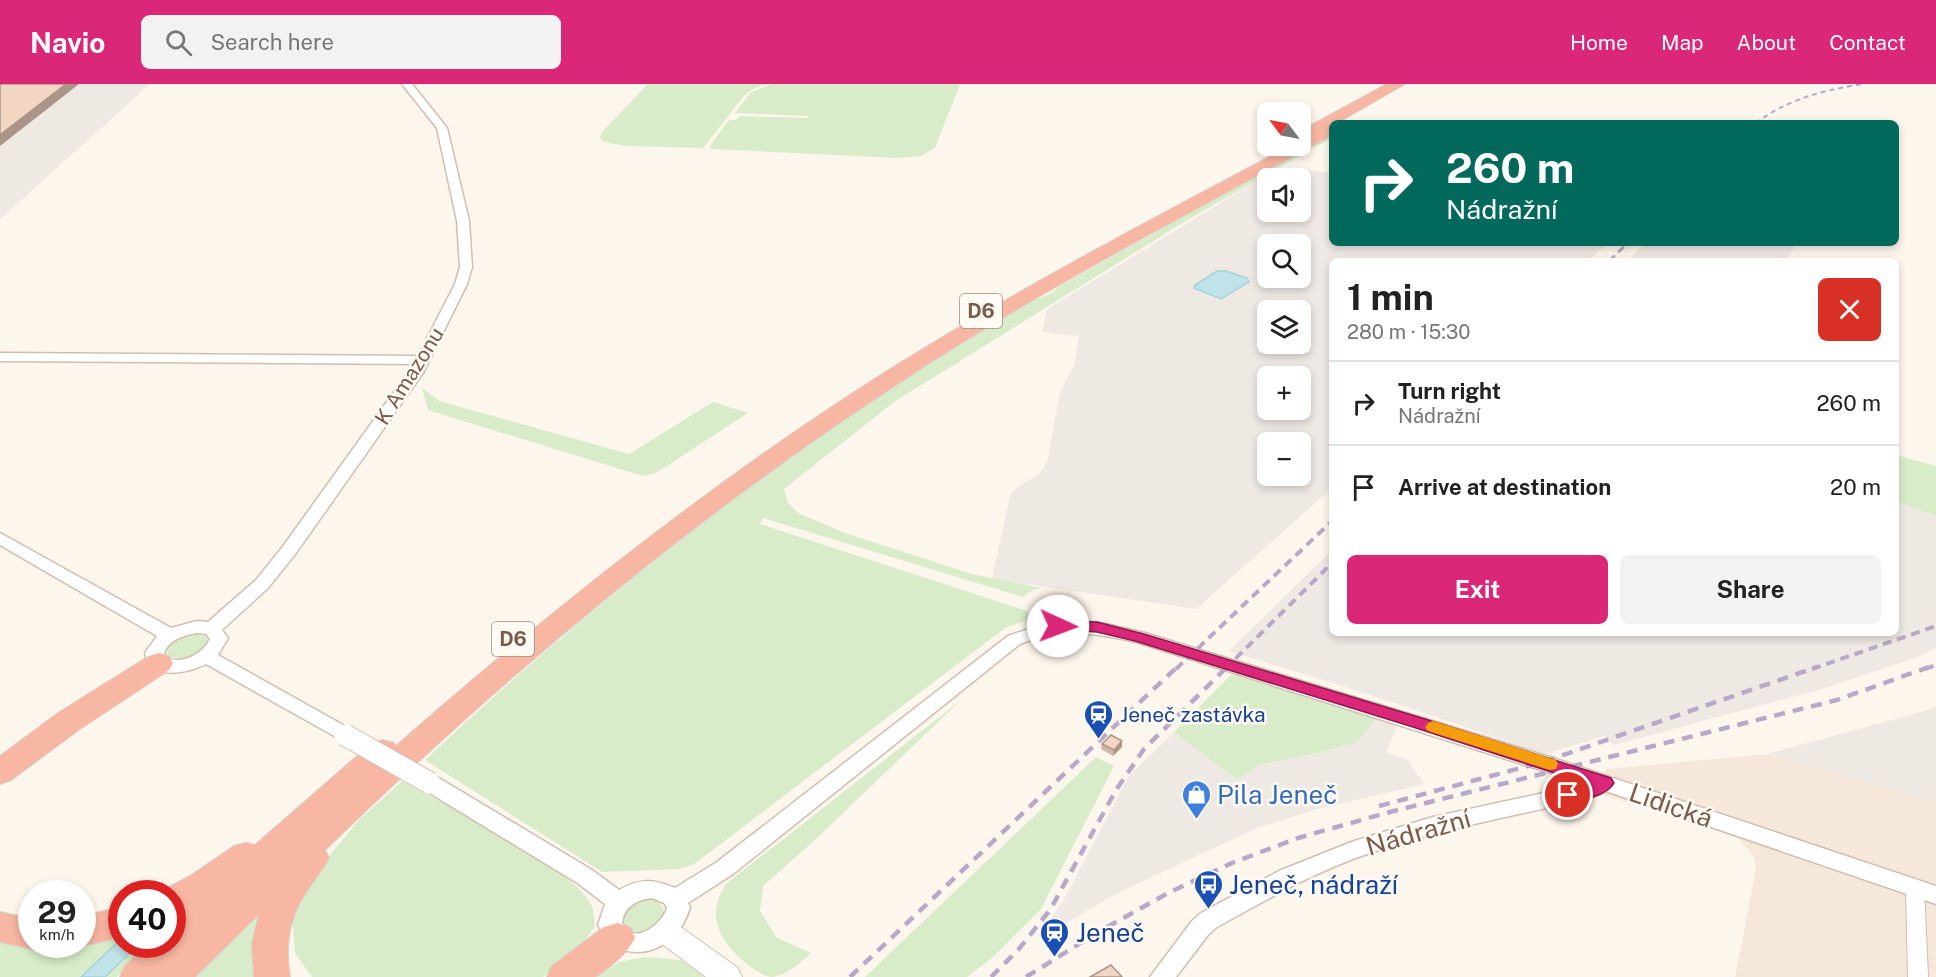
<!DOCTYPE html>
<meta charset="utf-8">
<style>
:root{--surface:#fff;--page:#f2f2f2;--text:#222;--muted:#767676;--line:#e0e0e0;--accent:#db2777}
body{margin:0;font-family:"Public Sans",sans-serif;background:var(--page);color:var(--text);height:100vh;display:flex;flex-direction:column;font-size:22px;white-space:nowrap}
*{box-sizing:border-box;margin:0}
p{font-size:20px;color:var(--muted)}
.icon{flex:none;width:33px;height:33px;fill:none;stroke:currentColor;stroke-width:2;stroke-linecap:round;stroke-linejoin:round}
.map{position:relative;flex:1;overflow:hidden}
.panel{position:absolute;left:1329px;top:174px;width:570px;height:378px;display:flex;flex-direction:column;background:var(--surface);border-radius:9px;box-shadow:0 3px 9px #0003}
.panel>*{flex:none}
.hud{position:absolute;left:1329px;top:36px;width:570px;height:126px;border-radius:9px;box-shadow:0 3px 9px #0003;background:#00695c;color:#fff;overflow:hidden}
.needle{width:39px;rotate:302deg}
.controls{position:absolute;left:1257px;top:18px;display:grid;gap:12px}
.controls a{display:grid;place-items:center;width:54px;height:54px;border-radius:9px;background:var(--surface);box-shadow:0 3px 9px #0003;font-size:30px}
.speed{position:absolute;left:18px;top:796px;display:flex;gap:12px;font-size:30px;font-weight:700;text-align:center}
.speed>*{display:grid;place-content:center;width:78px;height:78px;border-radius:50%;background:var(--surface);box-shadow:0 3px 9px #0003;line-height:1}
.speed small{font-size:15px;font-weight:400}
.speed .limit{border:9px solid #d22;background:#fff;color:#111}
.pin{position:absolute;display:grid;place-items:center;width:51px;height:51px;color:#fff;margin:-26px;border:3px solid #fff;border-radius:50%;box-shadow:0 2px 6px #0007}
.me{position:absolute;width:66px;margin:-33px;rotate:92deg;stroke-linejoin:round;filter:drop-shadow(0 0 4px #0008)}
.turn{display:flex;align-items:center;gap:21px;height:126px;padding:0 18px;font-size:27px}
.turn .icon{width:78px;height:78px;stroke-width:2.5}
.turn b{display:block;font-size:42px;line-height:51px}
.round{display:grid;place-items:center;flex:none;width:63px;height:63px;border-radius:9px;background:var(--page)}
.headline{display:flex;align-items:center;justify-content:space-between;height:102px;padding:0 18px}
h1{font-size:36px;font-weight:700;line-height:45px}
.button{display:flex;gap:12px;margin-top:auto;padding:12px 18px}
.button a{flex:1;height:69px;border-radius:9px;background:var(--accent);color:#fff;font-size:24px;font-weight:700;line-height:69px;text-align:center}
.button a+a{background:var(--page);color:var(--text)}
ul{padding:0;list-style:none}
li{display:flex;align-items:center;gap:18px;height:84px;padding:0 18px;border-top:2px solid var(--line)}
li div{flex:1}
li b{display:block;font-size:22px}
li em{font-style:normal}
header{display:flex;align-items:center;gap:36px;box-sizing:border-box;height:84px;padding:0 30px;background:var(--accent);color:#fff}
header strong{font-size:28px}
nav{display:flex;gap:33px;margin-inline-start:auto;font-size:21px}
.search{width:420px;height:54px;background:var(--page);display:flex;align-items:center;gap:15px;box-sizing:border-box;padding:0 21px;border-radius:9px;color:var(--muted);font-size:22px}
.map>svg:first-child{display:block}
</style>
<header>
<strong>Navio</strong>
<div class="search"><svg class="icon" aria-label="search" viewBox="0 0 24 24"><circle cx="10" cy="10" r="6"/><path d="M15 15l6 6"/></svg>Search here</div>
<nav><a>Home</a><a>Map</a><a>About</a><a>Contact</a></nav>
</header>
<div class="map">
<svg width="1936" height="893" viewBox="0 0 1936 893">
<rect width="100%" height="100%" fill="#fdf6ec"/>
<path fill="#f5e8da" d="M1767,670l169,48v175h-201l21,-108 -3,-14 -15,-17 -50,-18 -99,-29 18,-22z"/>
<g fill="#efe9e4" fill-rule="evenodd">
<path d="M0,0h150l-150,135z"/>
<path d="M1276,85l56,3v71h276l-20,18h-256v227l-136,121 -204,-30 18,-83 7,-9 21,-12 9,-12 13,-70 14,-27 5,-30 -37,-4 5,-23zM1268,94h32v34h-32zM1268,160h32v34h-32zM1268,226h32v34h-32zM1268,292h32v34h-32zM1268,358h32v34h-32z"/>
<path d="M1646,159h149l-2,7 -8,11h-158z"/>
<path d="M1896,417l40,15v131l-15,9 -96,32 -211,57 -9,-9 -61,18 -179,-61 -136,-42 103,-101v83h564z"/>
<path d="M1936,622v96l-169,-48 161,-44z"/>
<path d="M1377,634l20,8 -11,26 22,8 16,24 -110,26 -57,18 -135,63 -81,46 -2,-2 23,-32 67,-127 45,-44 62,47 26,-15 55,-11 39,-10z"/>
</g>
<g fill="#d8ecc9">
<path d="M648,0h119l-14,5 -9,7 -41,52 -79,-2 -22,-5 -2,-4 2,-5z"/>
<path d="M771,0h189l-25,64 -14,8 -23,2 -187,-9 -1,-3 19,-26h7l3,-4 69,2v-2l-73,-3 15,-20z"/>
<path d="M1332,49v5l-143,81 -295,183 -110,87 4,14 10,10 47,20 127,41 70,14 -9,2 -10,7 -260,-79 -3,6 267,87 2,8 -24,9 -312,237 -14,4 -77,3 -177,-112c133,-125 276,-242 426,-345 46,-32 93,-62 141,-90 14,-8 29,-17 43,-25 9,-4 16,-5 23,-13z"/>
<path d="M422,304l17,13 190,53 84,-52 35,11 -92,60 -13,3 -215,-66z"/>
<path d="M1896,371l40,11v50l-40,-15z"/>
<path d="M198,550l8,3 2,3c-5,15 -29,25 -41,14 1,-15 18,-20 31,-20z"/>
<path d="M1234,588l143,46 -21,25 -39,10 -55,11 -26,15 -62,-47z"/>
<path d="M960,617l-144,138 -53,47 -3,25 17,27 34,15c-10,9 -24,22 -38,24 -9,0 -18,-7 -25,-12 -28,-23 -44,-49 -21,-82z"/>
<path d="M1096,673l18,9 -73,143 -49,49 -25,19h-102z"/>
<path d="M402,697c40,22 170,86 189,123 3,6 3,15 4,22l-17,26 -35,25h-231l-17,-24 -3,-40 33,-52 34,-41z"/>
<path d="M268,813c-12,26 -19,51 -14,80h-66z"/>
<path d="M643,815c14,-1 24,6 20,21 -13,9 -26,20 -40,5v-11l8,-10z"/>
<path d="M121,847v8l-40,38h-81v-36l17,5 65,-1z"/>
<path d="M138,861h13l-34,32h-12z"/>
<path d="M645,873l36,3 23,17h-110l25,-15z"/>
</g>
<g fill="#bfe3e8" stroke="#a5d3da" stroke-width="1.5">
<path d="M1217,187h9l21,7 2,4 -28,17 -27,-11 1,-3z"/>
<path d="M121,855l1,6h16l-33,32h-24z"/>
</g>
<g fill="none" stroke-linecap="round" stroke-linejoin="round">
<defs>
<path id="minor" d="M1915,797l6,2 3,5 4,89h-20l-2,-89 3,-5z"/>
<g id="tertiary">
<path d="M402,0h10l35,44 22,93 3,46 -5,17 -44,89 -127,180 -28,35 -46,42 6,8 -10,17 134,75 3,5 -3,5 -7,2 -139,-78c-18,9 -57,18 -61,-11l12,-17 -157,-91v-12l171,95 26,-7 11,1 48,-42 28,-35 130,-181 -414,-3v-8l418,3 37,-72 5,-17 -3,-46 -20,-93zM197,549l9,1 4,5c-7,15 -31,28 -46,17 1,-15 20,-21 33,-23z"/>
<path d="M1076,536l30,4 39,9 405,124 386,129v18l-330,-113 -17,8c-73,16 -148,30 -219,54 -54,18 -103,46 -153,74l-9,8 -32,42h-26l42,-56 9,-8 78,-42 75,-30 79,-24 152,-33 -449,-142c-41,-9 -76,-15 -116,2l-287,230 -45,29 2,4c-8,29 -35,52 -66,43 -4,-1 -10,-3 -13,-5 -5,-5 -9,-14 -13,-20l7,-21 -29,-22 -153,-93 -3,-6 3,-6 7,-2 7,2 155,93 27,20c22,-12 33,-11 56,-2l42,-26 291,-226 38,-13zM652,814l12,5 3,5c-3,12 -25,33 -39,23 -3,-2 -4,-5 -6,-8 2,-17 15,-23 30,-25z"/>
</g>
<path id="secondary" d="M668,837l10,4 60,43 4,9h-36l-48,-36 -4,-8 4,-8z"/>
<g id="motorway">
<path d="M1387,0h18l-68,39h-5v12c-146,80 -294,156 -433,248 -207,135 -397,295 -574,467l4,8c-7,13 -17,24 -24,36 -17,26 -20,53 -15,83h-36l-2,-33 7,-30 -64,63h-75l5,-11 22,-21h25v-25l7,-6 -7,2v-22h-13l1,-2 30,-16 44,-30 12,-3 9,2 117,-102 11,-3 11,3 2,3c155,-136 317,-265 491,-375 131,-82 267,-153 403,-225h10v-6l9,-5 -6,-4 3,-3z"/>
<path d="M159,569l10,3 4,7 -4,7 -89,59 -69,51 -11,4v-28l58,-43 91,-57z"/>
<path d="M122,823v30l-40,9 -3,-1h3v-29z"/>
<path d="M0,828l32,7v26h12l-12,4 -32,-7z"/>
<path d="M617,839l13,4 5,11c-8,16 -25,29 -40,39h-48l5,-11 52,-39z"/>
</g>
</defs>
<use href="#minor" stroke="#d1beb0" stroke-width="2"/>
<use href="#tertiary" stroke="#d1beb0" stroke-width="3"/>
<use href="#secondary" stroke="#d6c0b0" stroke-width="2"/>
<use href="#motorway" stroke="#dad1cd" stroke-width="2"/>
<use href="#minor" fill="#fff" fill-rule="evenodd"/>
<use href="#tertiary" fill="#fff" fill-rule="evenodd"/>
<use href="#secondary" fill="#fff" fill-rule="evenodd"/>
<use href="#motorway" fill="#f7b7a3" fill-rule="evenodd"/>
<path stroke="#b9a8c9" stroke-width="2" stroke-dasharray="5 4" stroke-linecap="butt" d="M1756,39c32,-24 68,-33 107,-39"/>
<path stroke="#b9a8c9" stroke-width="3" stroke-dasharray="8 4.5" stroke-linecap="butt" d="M1609,177l19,-18"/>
<g stroke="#b9a8c9" stroke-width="4" stroke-dasharray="9 6" stroke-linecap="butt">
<path d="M1176,585l156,-148"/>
<path d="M1225,585l107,-106"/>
<path d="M1812,585l124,-43"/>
<path d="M1925,585l11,-4"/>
</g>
<g stroke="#b9a8c9" stroke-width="4.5" stroke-dasharray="11 8" stroke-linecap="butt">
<path d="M1379,722l164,-44 274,-95"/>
<path d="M850,893l327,-310"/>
<path d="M991,893l27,-27 32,-40 66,-120 28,-41 83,-82"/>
<path d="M1026,893l74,-46 70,-39 62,-29 66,-25 88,-25 451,-113 92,-33"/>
</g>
<defs>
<path id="tertiary-bridge" d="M345,651l85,48"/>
</defs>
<use href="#tertiary-bridge" stroke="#d1beb0" stroke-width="23" stroke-linecap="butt"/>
<use href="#tertiary-bridge" stroke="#fff" stroke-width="21"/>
</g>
<path fill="#d1b7a8" d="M1102,660l20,3 -9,9 -12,-7z"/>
<g fill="#aa9588">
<path d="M66,0h13l-79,62v-11z"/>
<path d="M1122,657v6l-9,9 1,-6z"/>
</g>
<g fill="#f3d5c3" stroke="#aa9588" stroke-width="1.5">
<path d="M0,0h66l-66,51z"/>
<path d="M1111,651l11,6 -8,9 -12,-6z"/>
<path d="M1111,881l11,12h-32z"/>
</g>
<path fill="#db2777" stroke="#8e194d" stroke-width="1.5" d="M1058,537l39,1 47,12 281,85 186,59 3,5c-7,13 -39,21 -52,16l-3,-4 3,-5 26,-6 -175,-57 -278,-86 -38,-9 -44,-3 -3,-3z"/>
<path fill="#f59e0b" d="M1433,637l123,39 2,4 -2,5 -6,1 -122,-39 -3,-4 3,-4z"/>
<defs>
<symbol id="station-pin" viewBox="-11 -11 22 30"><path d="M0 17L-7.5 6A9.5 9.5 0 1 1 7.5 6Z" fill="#1a4fb4" stroke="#fffaf3"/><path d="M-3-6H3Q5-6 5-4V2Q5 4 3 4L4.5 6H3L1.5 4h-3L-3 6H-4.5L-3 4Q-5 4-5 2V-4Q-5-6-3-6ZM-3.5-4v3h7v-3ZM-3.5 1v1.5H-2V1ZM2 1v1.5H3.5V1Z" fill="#fff"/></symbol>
<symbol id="shop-pin" viewBox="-11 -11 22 30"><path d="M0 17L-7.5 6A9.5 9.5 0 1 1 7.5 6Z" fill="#3f7fe0" stroke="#fffaf3"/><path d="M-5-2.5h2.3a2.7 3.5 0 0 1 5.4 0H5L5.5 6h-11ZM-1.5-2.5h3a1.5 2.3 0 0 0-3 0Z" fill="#fff"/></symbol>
<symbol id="bus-pin" viewBox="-11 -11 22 30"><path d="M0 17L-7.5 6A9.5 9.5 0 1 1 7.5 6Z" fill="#1a4fb4" stroke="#fffaf3"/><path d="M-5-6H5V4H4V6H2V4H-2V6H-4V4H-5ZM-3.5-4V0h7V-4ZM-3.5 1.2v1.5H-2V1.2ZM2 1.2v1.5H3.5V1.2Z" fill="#fff"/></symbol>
</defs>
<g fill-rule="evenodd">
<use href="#station-pin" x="1082" y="614" width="33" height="45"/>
<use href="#shop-pin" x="1180" y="694" width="33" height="45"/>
<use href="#bus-pin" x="1192" y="784" width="33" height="45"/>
<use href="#station-pin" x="1038" y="832" width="33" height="45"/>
</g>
<g text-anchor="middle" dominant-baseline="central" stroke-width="5" stroke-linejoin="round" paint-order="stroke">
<g fill="#fffaf3" stroke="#a28b7f" stroke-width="1.5">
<rect x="960" y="210" width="42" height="34" rx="4.5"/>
<rect x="492" y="538" width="42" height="34" rx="4.5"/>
</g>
<g font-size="20" font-weight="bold" fill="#7a5c4d">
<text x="981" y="227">D6</text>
<text x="513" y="555">D6</text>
</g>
<g font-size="21" fill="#7a5c4d" stroke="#fffaf3">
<text transform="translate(409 292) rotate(-58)">K Amazonu</text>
</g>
<g font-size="21" fill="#164399" stroke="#fffaf3" text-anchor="start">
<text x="1120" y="630">Jeneč zastávka</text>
</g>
<g font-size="26" fill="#366cbe" stroke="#fffaf3" text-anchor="start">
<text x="1217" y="710">Pila Jeneč</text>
</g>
<g font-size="26" fill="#7a5c4d" stroke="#fffaf3">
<text transform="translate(1671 721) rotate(19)">Lidická</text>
<text transform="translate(1418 748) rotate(-16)">Nádražní</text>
</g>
<g font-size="26" fill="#164399" stroke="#fffaf3" text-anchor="start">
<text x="1229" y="800">Jeneč, nádraží</text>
<text x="1076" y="848">Jeneč</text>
</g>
</g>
</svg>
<div class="controls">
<a><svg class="needle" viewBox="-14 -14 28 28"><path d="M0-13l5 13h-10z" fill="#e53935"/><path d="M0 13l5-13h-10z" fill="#767676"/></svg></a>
<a><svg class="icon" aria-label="sound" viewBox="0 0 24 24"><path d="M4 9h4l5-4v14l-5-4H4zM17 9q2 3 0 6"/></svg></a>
<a><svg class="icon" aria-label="search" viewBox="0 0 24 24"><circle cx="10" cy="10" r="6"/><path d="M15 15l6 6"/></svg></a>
<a><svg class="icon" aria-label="layers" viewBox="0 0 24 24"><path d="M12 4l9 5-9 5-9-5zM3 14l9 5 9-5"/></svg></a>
<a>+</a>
<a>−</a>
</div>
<div class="speed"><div>29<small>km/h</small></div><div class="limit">40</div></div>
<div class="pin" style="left:1568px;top:711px;background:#d93025"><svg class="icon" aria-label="arrive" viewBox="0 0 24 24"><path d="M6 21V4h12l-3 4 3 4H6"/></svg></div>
<svg class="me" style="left:1058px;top:542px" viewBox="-20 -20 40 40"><circle r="19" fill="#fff"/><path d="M0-13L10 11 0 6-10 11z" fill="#db2777"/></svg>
<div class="hud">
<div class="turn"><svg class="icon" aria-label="right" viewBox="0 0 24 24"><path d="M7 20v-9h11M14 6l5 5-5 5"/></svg><div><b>260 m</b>Nádražní</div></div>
</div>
<section class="panel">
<div class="headline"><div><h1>1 min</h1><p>280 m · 15:30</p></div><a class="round" style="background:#d93025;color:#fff"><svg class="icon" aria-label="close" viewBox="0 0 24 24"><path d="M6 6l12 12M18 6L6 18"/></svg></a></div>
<ul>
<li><svg class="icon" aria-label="right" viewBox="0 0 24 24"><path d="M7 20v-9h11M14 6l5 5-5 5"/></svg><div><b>Turn right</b><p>Nádražní</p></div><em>260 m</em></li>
<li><svg class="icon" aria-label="arrive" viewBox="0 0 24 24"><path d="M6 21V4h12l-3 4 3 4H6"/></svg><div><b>Arrive at destination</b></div><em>20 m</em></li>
</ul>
<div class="button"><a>Exit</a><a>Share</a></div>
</section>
</div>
